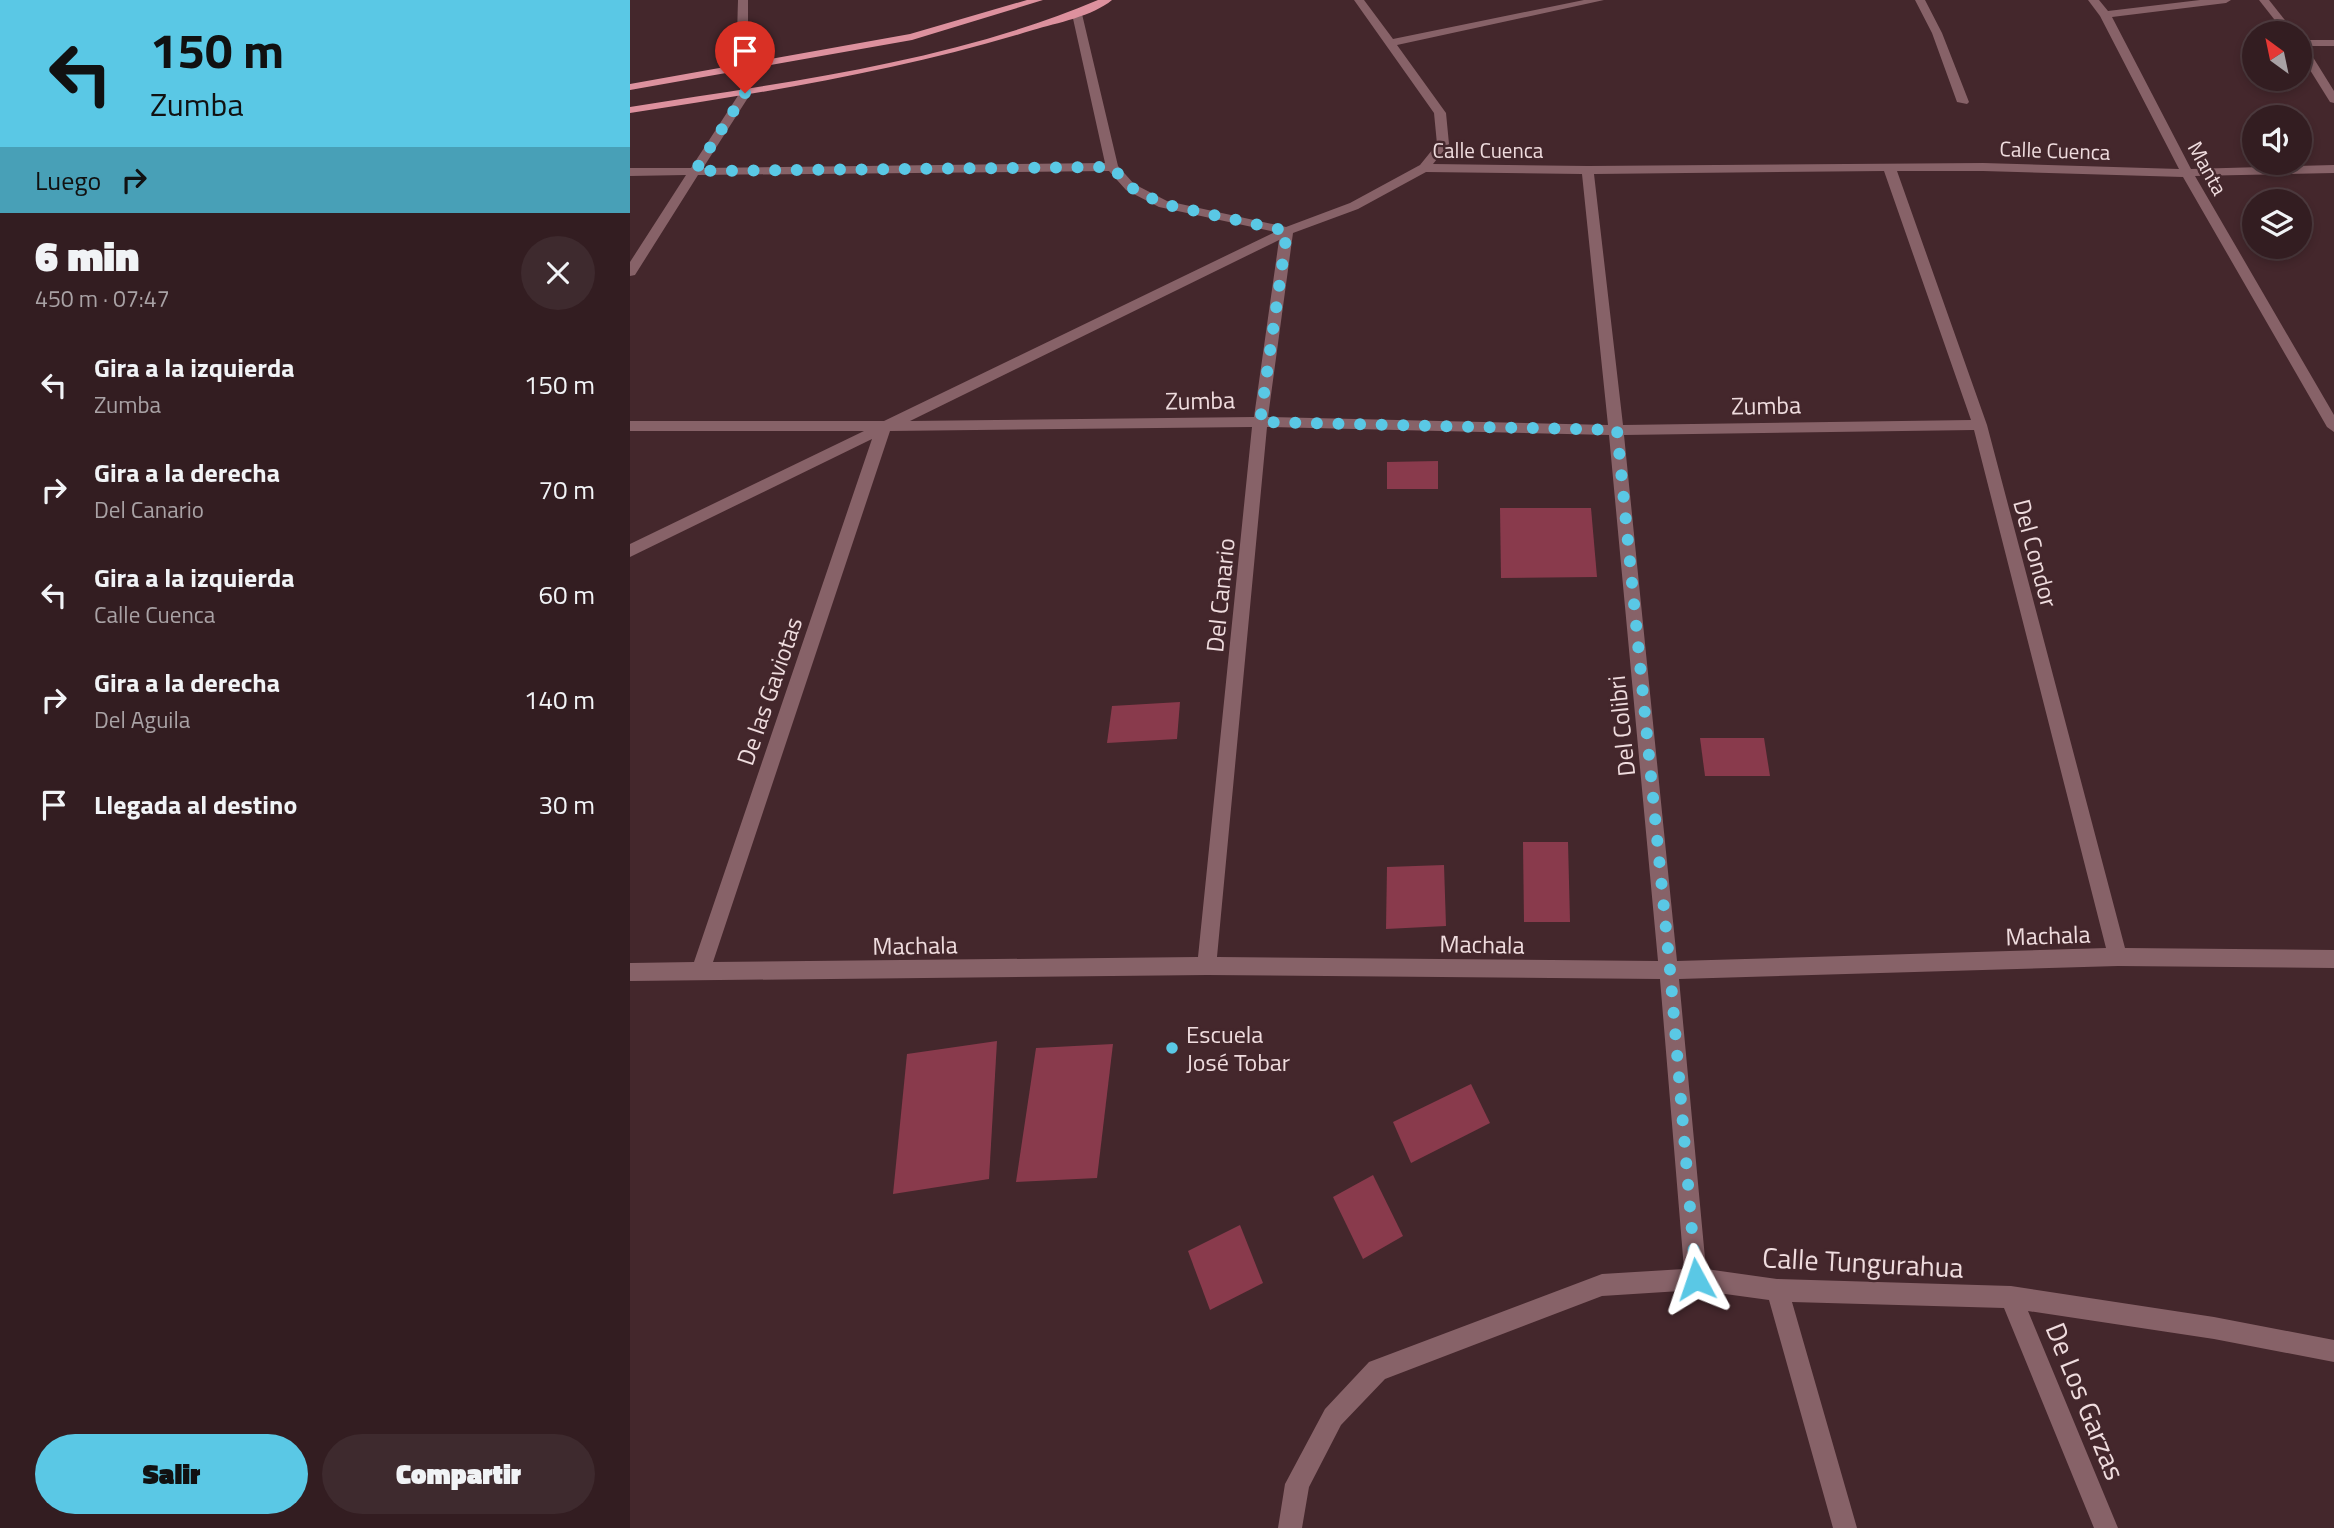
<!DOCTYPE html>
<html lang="es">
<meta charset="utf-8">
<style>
:root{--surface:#331d21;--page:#3e2a2e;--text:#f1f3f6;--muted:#a9a2a5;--line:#4e3b3f;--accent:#5ac8e5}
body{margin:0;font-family:"Titillium Web",sans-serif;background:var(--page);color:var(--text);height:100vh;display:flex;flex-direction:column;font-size:26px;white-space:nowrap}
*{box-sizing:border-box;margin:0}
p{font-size:23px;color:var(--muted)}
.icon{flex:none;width:38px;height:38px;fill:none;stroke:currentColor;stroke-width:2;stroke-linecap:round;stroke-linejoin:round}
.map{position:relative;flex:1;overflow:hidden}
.panel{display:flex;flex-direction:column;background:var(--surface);width:630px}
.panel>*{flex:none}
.guide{background:#5ac8e5;color:#111;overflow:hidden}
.needle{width:46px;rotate:327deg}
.fabs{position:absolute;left:1612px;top:21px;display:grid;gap:14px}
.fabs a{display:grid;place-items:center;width:70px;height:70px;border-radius:50%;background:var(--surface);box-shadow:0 4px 10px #0003,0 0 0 2px var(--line);font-size:35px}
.pin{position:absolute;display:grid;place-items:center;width:60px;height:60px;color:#fff;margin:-72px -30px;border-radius:50% 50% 50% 0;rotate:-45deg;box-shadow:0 0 7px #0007}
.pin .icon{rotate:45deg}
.me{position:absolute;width:77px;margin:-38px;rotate:355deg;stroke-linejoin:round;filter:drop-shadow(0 0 5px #0008)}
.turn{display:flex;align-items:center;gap:24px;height:147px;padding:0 35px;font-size:32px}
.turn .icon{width:91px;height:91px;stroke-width:2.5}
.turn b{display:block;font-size:49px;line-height:60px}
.then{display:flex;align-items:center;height:66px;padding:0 35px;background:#0003;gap:14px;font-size:26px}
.round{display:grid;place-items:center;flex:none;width:74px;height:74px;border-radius:37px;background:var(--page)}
.overview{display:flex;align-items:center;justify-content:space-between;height:119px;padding:0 35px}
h1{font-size:42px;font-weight:800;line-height:52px}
.action{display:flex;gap:14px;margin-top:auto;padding:14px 35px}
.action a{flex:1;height:80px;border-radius:42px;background:var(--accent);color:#111;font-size:28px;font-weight:800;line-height:80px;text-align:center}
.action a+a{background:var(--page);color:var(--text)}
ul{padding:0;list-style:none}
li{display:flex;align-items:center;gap:21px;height:105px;padding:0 35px}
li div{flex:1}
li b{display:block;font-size:26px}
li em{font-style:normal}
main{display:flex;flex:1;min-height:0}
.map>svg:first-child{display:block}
</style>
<main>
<section class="panel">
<div class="guide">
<div class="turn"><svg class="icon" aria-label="left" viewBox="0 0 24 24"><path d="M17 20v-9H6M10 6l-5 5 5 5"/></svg><div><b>150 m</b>Zumba</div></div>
<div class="then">Luego<svg class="icon" aria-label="right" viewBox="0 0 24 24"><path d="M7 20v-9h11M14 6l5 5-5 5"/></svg></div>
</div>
<div class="overview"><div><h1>6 min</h1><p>450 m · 07:47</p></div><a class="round"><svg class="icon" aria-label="close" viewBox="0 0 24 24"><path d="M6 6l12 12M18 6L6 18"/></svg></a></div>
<ul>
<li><svg class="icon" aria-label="left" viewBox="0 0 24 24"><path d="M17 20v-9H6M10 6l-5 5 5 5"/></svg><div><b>Gira a la izquierda</b><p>Zumba</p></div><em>150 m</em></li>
<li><svg class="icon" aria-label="right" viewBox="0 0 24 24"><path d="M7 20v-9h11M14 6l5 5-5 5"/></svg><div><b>Gira a la derecha</b><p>Del Canario</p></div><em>70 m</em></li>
<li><svg class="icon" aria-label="left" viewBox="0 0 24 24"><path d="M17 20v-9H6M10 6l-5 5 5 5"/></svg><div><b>Gira a la izquierda</b><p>Calle Cuenca</p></div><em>60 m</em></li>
<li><svg class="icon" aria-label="right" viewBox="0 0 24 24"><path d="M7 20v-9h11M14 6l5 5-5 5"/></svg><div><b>Gira a la derecha</b><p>Del Aguila</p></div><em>140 m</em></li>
<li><svg class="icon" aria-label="arrive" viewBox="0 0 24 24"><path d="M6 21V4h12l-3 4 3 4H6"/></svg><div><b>Llegada al destino</b></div><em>30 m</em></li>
</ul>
<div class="action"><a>Salir</a><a>Compartir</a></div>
</section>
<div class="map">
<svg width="1704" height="1528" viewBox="0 0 1704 1528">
<rect width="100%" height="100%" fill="#44272c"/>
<g fill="#893a4c">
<path d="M808,461v28h-51v-27z"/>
<path d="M870,508h91l6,69 -96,1z"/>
<path d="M550,702l-3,37 -70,4 5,-37z"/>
<path d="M1070,738h64l6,38h-65z"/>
<path d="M893,842h45l2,80h-46z"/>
<path d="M814,865l2,61 -60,3 1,-62z"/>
<path d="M367,1041l-8,138 -96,15 14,-140z"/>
<path d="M483,1044l-16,134 -81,4 20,-134z"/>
<path d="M841,1084l19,39 -79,40 -18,-41z"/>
<path d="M743,1175l30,61 -40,23 -30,-62z"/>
<path d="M610,1225l23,58 -53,27 -22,-59z"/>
</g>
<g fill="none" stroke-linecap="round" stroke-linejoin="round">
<path fill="#876268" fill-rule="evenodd" d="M1285,0h10l17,33 27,69 -2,2 -10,-2 -25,-69z"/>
<g fill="#876268" fill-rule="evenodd">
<path d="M108,0h10v69l-6,3 -6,-3z"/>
<path d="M724,0h10l29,39 191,-39h20l-207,45 49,68 3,31 -16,20 155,2 395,-3 196,6 -79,-153 -12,-16h11l9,11 92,-11h31l-5,3 -114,14 79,152 143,-4v8l-139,3 139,239v17l-7,-5 -144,-250 -200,-6h-86l90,254 138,523 209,2v18l-216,-2 -439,13 27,290 71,10 234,7 203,31 120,23v22l-120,-23 -186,-28 90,217h-24l-90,-220 -212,-6 65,226h-24l-64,-228 -73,-10 -94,6 -217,83 -44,46 -32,62 -7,41h-24l7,-44 40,-75 44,-47 233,-88 82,-5 -24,-290 -453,-4 -577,6v-18l64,-1 178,-523 -242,118v-13l234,-113h-234v-10h254l391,-189 -116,-25 -33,-17 -17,-19 -411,4 -63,100 -5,1v-14l56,-87 -56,1v-8h61l50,-77 4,-1 6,3 -48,75 402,-5 -33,-149 5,-3 5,3 36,152 16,18 33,17 119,26 64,-24 70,-38 17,-21 -3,-31zM1254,171l87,249 -348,5 -29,-251zM796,172l156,2 26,251 -340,-8 25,-184 65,-24zM649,240l-25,177 -344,4zM622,427l-54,530 -485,5 177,-531zM637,427l342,8 49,526 -441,-4zM1344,430l132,518 -429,13 -53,-526z"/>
<path d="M1629,0h10l26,33h-10z"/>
<path d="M1670,40h34v6h-28l28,45v12l-4,-1 -30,-48z"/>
</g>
<g fill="#dd919e" fill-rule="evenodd">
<path d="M397,0h16l-131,40 -282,50v-6l280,-50z"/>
<path d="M468,0h14c-19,16 -55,23 -79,30 -132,41 -267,62 -403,83v-6c157,-25 321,-45 468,-107z"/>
</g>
</g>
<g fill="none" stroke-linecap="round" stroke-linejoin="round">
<path stroke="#5ac8e5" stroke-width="12" stroke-dasharray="0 21.6" d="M115,93l-50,78 417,-4 18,20 33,17 124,27 -27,191 357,8 53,540 26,309"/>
</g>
<circle fill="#5ac8e5" stroke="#44272c" stroke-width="2.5" cx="542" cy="1048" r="7"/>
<g text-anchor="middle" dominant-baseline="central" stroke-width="5" stroke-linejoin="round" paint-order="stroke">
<g font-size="21" fill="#efdcde" stroke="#44272c">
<text x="858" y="150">Calle Cuenca</text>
<text transform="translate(1425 150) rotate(2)">Calle Cuenca</text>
<text transform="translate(1578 168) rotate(61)">Manta</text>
</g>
<g font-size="24" fill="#efdcde" stroke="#44272c">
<text transform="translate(570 400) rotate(-1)">Zumba</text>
<text transform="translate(1136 405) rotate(-1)">Zumba</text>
<text transform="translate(1406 553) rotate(75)">Del Condor</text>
<text transform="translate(590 595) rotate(-84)">Del Canario</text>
<text transform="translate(139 691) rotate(-71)">De las Gaviotas</text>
<text transform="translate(991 726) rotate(-96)">Del Colibri</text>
<text transform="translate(1418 935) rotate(-2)">Machala</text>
<text transform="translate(852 944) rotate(1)">Machala</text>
<text transform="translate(285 945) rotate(-1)">Machala</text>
</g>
<g font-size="24" fill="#efdcde" stroke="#44272c" text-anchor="start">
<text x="556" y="1034">Escuela<tspan x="556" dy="28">José Tobar</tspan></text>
</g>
<g font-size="28" fill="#efdcde" stroke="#44272c">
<text transform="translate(1233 1262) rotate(3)">Calle Tungurahua</text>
<text transform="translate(1456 1401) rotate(68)">De Los Garzas</text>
</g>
</g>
</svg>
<div class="fabs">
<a><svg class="needle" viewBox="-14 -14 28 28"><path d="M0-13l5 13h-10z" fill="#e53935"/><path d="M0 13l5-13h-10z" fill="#a9a2a5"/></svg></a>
<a><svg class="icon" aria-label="sound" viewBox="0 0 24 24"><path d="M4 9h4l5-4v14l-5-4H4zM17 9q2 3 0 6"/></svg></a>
<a><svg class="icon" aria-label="layers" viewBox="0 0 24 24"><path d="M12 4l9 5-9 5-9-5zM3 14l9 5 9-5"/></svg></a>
</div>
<div class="pin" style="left:115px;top:93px;background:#d93025"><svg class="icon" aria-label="arrive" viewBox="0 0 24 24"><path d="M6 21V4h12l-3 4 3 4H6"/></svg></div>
<svg class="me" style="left:1066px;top:1279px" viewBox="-20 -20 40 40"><path d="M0-17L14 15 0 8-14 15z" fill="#5ac8e5" stroke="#fff" stroke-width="4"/></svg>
</div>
</main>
